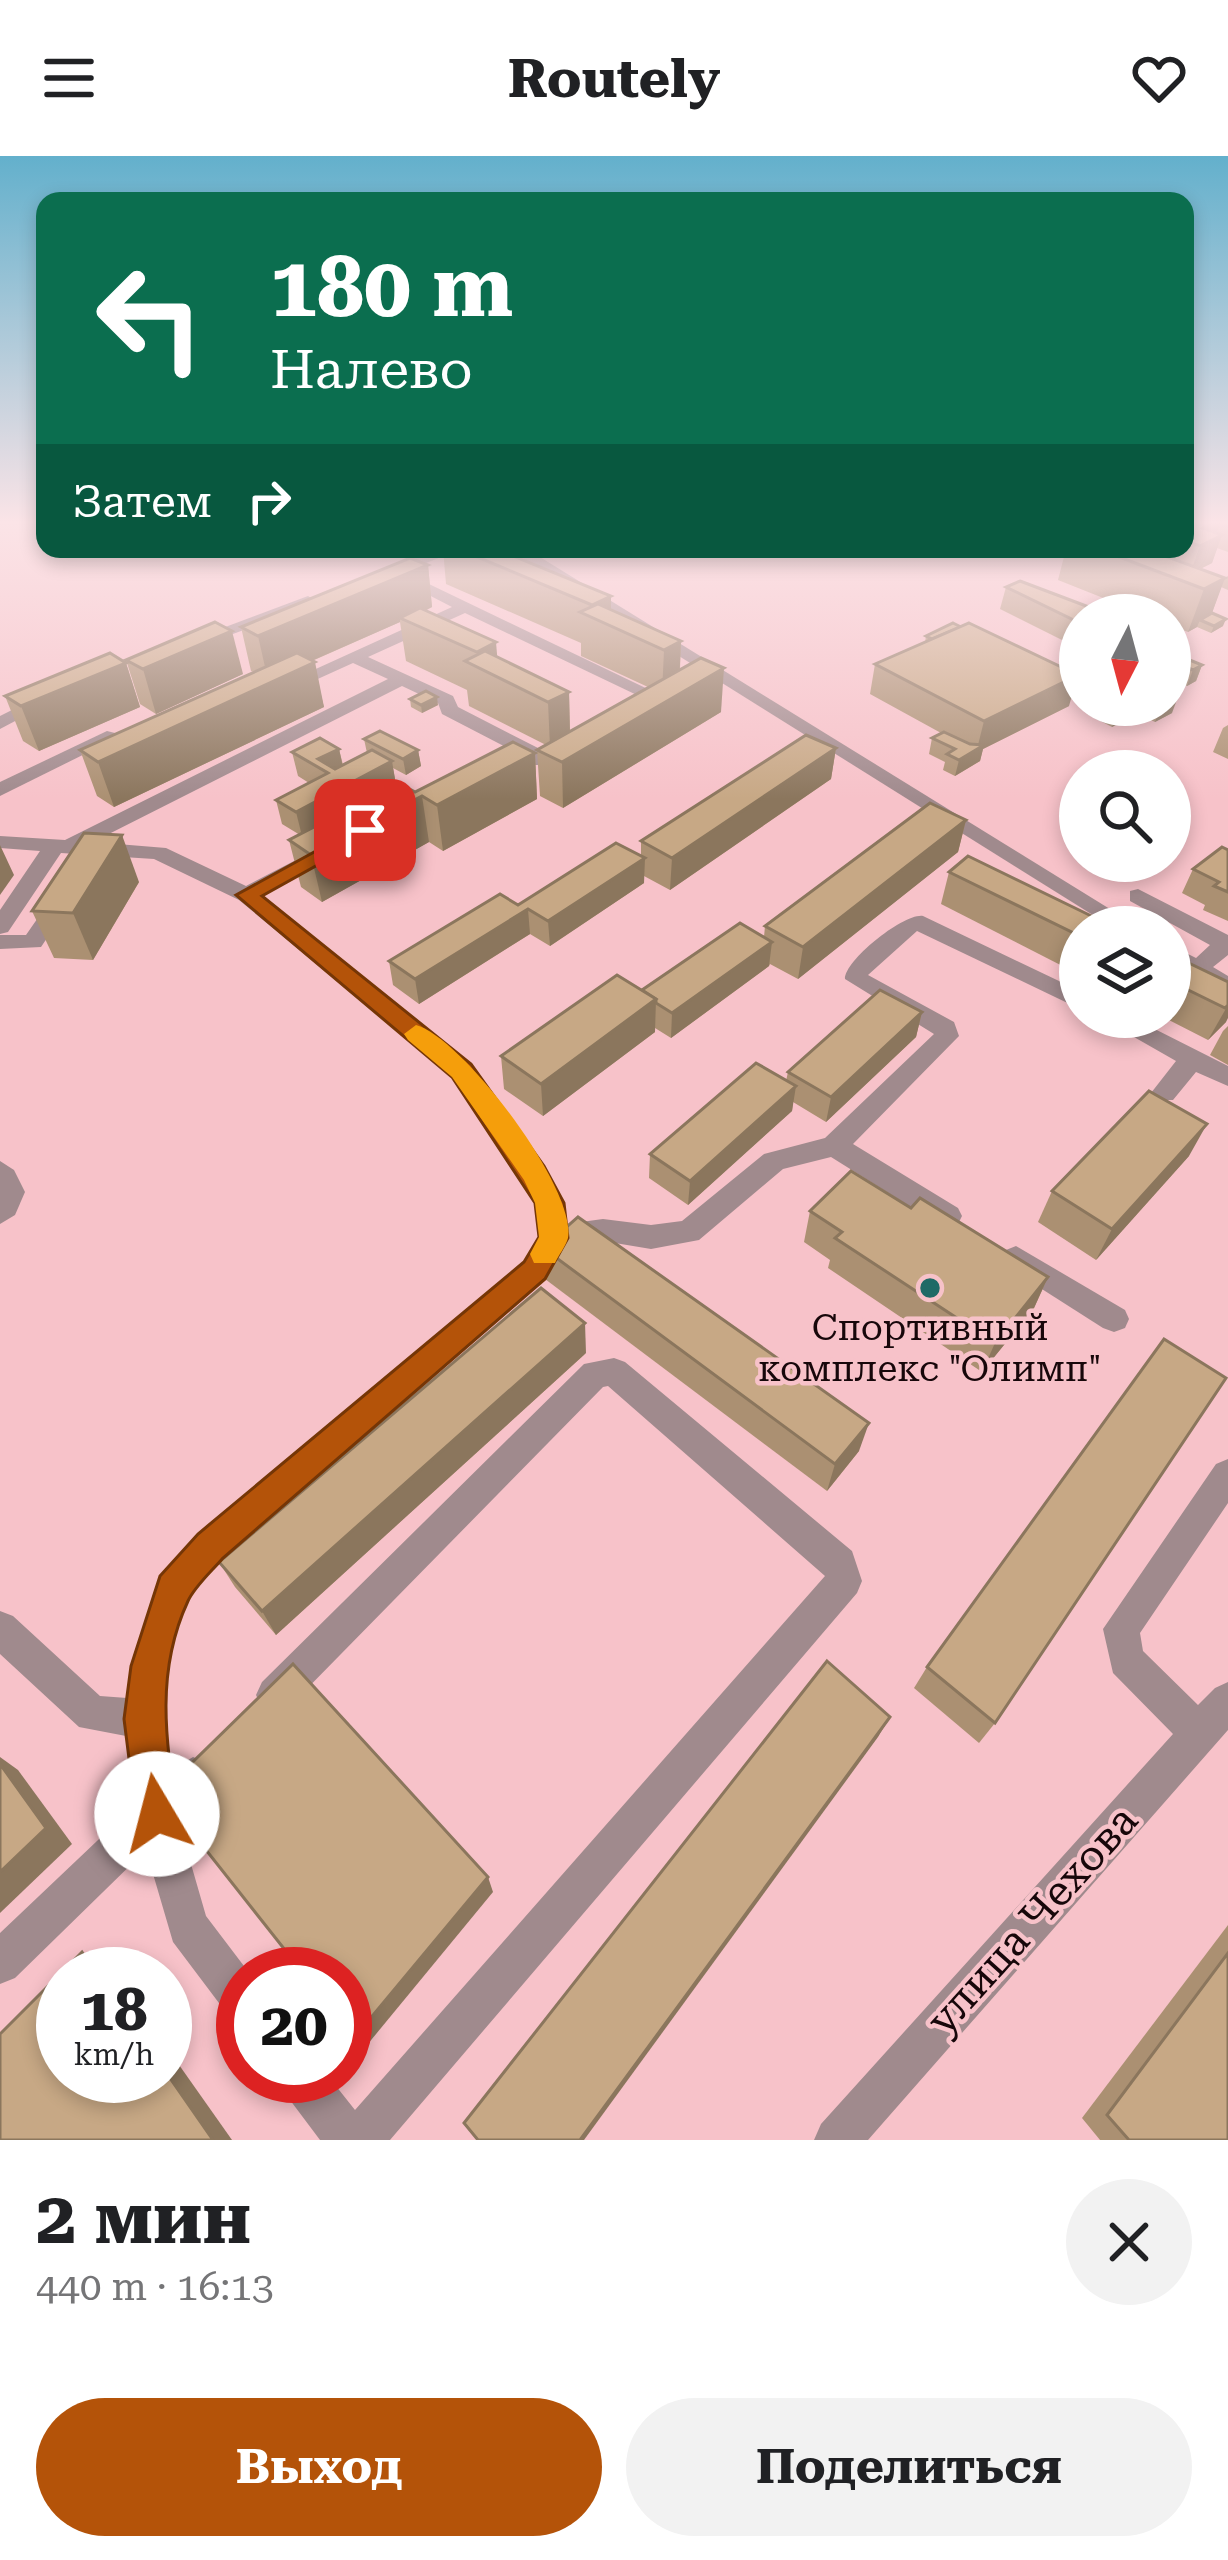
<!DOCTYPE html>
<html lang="ru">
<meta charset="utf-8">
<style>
:root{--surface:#fff;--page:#f2f2f2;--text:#202124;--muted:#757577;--accent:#b45309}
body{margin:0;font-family:"Roboto Serif",serif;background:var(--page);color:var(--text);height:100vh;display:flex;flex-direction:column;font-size:45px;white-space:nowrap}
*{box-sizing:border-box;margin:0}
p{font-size:39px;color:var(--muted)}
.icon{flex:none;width:66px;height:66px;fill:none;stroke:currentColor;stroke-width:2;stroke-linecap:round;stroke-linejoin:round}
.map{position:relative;height:1984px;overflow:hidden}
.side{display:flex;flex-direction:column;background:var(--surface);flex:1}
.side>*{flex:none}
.banner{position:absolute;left:36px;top:36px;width:1158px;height:366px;border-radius:24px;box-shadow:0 6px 18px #0003;background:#0b6e4f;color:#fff;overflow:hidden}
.needle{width:78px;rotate:186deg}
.tools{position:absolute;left:1059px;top:438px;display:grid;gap:24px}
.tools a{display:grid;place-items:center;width:132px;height:132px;border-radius:50%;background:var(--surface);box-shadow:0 6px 18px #0003;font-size:60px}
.speed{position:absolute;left:36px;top:1791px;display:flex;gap:24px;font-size:60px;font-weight:700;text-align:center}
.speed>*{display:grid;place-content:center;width:156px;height:156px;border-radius:50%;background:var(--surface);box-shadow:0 6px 18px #0003;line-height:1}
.speed small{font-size:30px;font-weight:400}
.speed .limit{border:18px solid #d22;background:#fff;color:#111}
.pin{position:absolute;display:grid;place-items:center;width:102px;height:102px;color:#fff;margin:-51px;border-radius:24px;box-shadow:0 6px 18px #0006}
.me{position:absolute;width:132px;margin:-66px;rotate:352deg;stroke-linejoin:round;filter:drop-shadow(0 0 9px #0008)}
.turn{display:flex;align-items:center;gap:42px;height:252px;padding:0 36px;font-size:54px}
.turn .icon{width:156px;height:156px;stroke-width:2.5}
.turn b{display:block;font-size:84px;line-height:102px}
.then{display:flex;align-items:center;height:114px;padding:0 36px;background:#0003;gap:24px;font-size:45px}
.round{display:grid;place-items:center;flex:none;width:126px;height:126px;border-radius:63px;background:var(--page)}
.overview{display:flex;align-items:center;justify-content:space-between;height:204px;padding:0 36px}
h1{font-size:72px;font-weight:700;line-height:90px}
.cta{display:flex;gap:24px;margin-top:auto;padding:24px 36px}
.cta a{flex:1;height:138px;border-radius:72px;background:var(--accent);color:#fff;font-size:48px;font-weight:700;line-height:138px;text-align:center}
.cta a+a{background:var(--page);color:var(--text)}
header{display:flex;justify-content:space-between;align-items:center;height:156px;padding:0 36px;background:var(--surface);font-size:54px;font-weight:700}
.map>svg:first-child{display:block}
</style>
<header><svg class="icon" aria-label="menu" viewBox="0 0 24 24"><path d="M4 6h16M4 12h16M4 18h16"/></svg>Routely<svg class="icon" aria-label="heart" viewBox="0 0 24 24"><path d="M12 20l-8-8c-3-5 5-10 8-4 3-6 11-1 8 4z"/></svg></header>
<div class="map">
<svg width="1228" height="1984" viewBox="0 0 1228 1984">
<rect width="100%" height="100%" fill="#f7c2c9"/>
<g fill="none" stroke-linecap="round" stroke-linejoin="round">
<g fill="#a08a8d" fill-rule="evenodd">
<path d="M439,393h22l-57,23 275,132 -15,4 -199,-95 -97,44 85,39 5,11 80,41v17h-14l-3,-10 -79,-41 -4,-11 -36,-17 -309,156 73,6 80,38 75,-39h14v8l-73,41 209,169 73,102 19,36 3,21 37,-5 48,6 31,-4 82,-67 61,-16 109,-104 -89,-55c0,-19 59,-66 78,-63l157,75v18l-163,-78 -49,44 86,47 5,14 -106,108 105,64 4,8 -4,8h-20l-107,-67 -48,12 -84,71 -48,9 -48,-8 -39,6 -19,33 -322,278c-11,13 -29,28 -36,44 -24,55 -26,112 -17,169l23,-14 14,6 6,14 -6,14 -29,28 28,97 44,58h-7v48l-15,-7 -55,-73 -27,-92 -131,128 -15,6v-51l136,-129 -10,-68 -47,-9 -79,-73v-43l13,5 87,80 27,2 4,-32 29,-90 39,-42 326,-272 15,-25 -5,-34 -82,-126 -214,-177 -85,-41 -93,-6 -53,79 -8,2v-24l40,-59 -40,-3v-12l65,4 323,-161 -35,-16 -64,29 -15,-4 178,-81 -60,-31 -8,3 -8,-5z"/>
<path d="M508,393h19l612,378h-27z"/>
<path d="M308,440l8,5 -2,3 -111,41 -15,-4z"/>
<path d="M38,541l15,4 -53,28v-13z"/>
<path d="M107,575l16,4 -123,61v-14z"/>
<path d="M1138,733l90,46v20l-15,12 15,9v18l-58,-31v-18l26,13 14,-13 -80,-44v-10z"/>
<path d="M59,741l11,7 -29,43 -41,2v-14h26l25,-36z"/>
<path d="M1099,861h32l97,49v20l-32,-14 -23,28h-18l-4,-7 25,-32z"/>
<path d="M0,1005l14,9 11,22 -10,23 -15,9z"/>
<path d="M1016,1090l109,64 4,9 -4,9 -11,4 -11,-4 -97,-62 -5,-8 5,-8z"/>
<path d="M614,1202l11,4 227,189 10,30 -5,12 -467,547h-70l-36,-48 -7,-16h51l27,34 470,-534 -217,-190 -5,1 -315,321 -13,6 -13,-6 -6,-13 6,-13 322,-318z"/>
<path d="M1228,1303v44l-88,130 3,18 55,54 17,-17 13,-6v48l-360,410h-54l7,-16 352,-390 -60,-61 -10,-44 113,-165z"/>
</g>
</g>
<g fill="#ab9072">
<path d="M1185,365h43v31l-11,-4 -5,15 -12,6 24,9 4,-2v14l-7,-3 -9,26 11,13 -12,7 -14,-6 -9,5 -18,-7v-10h-24l-88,-35 8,-31h119z"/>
<path d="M443,393h53l115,47v14l70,31 -1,28 41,43 -158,96 -23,-12 -3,-46 9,-5 -77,-39 -2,-16 -61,-29 -6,-39 -88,39 12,46 -210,100 -17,-11 -17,-46 174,-78 -3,-1 -10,-44 187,-62 4,42 -7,4 72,46 72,35 1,40 78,-45 -67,-31v-13l-135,-59z"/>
<path d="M1006,431l74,28v34l-80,-40z"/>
<path d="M926,480l143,70 -86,43 -3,12 -25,15 -12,-6 2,-8 -16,-8 3,-16 9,-5 -71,-39 5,-30 50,-22z"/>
<path d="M1170,496l32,13 -6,16 -9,5 -17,-8z"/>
<path d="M126,504l117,14 -87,40 -16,-10z"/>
<path d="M126,507l14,44 -101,44 -16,-10 -18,-45z"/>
<path d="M410,543l28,6 -16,8 -11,-6z"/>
<path d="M1089,549h81l2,8 -17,9 -25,-12 -3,9 -15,8 -25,-13z"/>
<path d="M1228,569v34l-15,-7 10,-24z"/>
<path d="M364,583l54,11 3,16 -15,9 -13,-7 3,17 19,7 120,-39 2,46 -94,52 -14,-9 -107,60 -21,-15 -12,-47 11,-5 -18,-11 -6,-24 33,-17 -11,-7 -6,-24 47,-3 4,16 24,-12z"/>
<path d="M836,592l-5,31 -161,111 -26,-14v7l-94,63 -20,-12 -111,70 -26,-19 -4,-24 129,-56 123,-49v-15z"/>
<path d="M966,664l-8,32 -160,127 -28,-15 -1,2 -98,72 -16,-10v4l-112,84 -39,-27 -3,-33 141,-66 122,-53 1,-11z"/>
<path d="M1228,694v71l-25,-11 2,-5 -23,-12 11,-24z"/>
<path d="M949,716l131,55v48l-139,-71z"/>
<path d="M139,726l-46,78 -39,-2 -22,-47z"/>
<path d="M1170,798l58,28 -2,40 -18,18 -45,-23h7z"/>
<path d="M922,856l-6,25 -90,85 -33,-20 -1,9 -104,94 -39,-27 1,-24 136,-73 2,-9z"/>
<path d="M1228,870v39l-18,-10 13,-24z"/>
<path d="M1189,1000l-93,104 -58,-38 14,-31z"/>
<path d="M911,1052l137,69 -14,31 -52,64 -154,-104 2,-8 -26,-18 6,-31z"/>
<path d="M543,1092l316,203 -32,40 -282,-212z"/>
<path d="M586,1197l-310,282 -41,-48 -16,-25z"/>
<path d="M927,1511l68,56 -16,20 -65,-55z"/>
<path d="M1228,1769v215h-128l-18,-22z"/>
</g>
<g fill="#8b765d">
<path d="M1217,365h4l-6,17 7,-3 -10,28 -22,11 10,-28 3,-18z"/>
<path d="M428,409l4,42 -27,13 -5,-2v4l-132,58 -10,-44z"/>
<path d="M1225,422l-16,43 -9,-1 -3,7 -9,5 16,-43z"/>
<path d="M611,440v30l-19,-8v-13z"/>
<path d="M1226,463l-3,7 -12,7 3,-7z"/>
<path d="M232,475l11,43 -87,40 -13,-45z"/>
<path d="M681,485l-2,44 -17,9 2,-44z"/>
<path d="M496,486l3,36 -21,-10 -1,-16z"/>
<path d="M315,506l9,45 -210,100 -16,-45z"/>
<path d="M126,507l14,44 -101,44 -18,-45z"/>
<path d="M1202,509l-6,16 -9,5 6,-16z"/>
<path d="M724,512l-3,44 -158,96 -1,-46z"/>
<path d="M1078,519l-9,31 -86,43 -3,12 -25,15 4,-16 18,-11 7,-28z"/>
<path d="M569,536l1,44 -20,11 -2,-45z"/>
<path d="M437,541l1,8 -16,8 -1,-8z"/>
<path d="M1178,541l-6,16 -17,9 6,-16 9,-1v-4z"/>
<path d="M1130,549h2l-5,14 -15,8 6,-16z"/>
<path d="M836,592l-5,31 -161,111 2,-32z"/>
<path d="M339,593l5,23 -16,1 -10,-14z"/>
<path d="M418,594l3,16 -15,9 -3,-16z"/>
<path d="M535,597l2,46 -94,52 -6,-46z"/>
<path d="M392,605l4,24 -94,51 -6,-24z"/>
<path d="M422,640l7,46 -107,60 -11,-47z"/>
<path d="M966,664l-8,32 -160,127 5,-32z"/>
<path d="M122,679l17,47 -46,78 -20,-47z"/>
<path d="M0,689l14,30 -14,20z"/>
<path d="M645,702l-1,25 -94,63 -2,-25z"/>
<path d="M528,753l2,25 -111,70 -4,-25z"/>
<path d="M772,786l-3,24 -98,72 1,-25z"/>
<path d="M656,843l-1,33 -112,84 -2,-32z"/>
<path d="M1228,849v13l-2,4 -18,18z"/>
<path d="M922,856l-6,25 -90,85 5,-25z"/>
<path d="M796,930l-4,25 -104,94 2,-24z"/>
<path d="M1207,968l-18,32 -93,104 16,-31z"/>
<path d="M1048,1121l-14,31 -52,64 13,-29z"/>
<path d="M585,1167l1,30 -310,282 -14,-24z"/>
<path d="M869,1267l-10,28 -32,40 8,-27z"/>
<path d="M890,1561l-12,20 -294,403h-4z"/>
<path d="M0,1601l18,13 54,74 -72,69z"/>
<path d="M488,1721l5,15 -126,153 -13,-7z"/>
<path d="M82,1796l25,11 8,11h-18z"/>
<path d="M165,1889l67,95h-19l-48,-69z"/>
</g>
<g fill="#c7a885" stroke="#8b765d" stroke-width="3">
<path d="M1185,365l9,3 5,-3h18l-14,7 19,7 -22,11 -15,-5z"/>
<path d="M458,393h38l115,47 -19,9z"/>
<path d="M1098,393h48l79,29 -21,11z"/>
<path d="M410,402l18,7 -170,71 -17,-9z"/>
<path d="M1020,425l90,34h-30v8l-74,-36z"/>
<path d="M598,448l83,37 -17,9 -84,-38z"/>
<path d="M420,452l76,34 -19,10 -77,-34z"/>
<path d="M1212,457l14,6 -12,7 -14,-6z"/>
<path d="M215,466l17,9 -89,38 -17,-9z"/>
<path d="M953,467l8,4 -29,12 -6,-3z"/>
<path d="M969,467l109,52 -94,46 -109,-57z"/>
<path d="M485,495l84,41 -21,10 -83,-41z"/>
<path d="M1170,496l32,13 -9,5 -23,-10z"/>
<path d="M110,497l16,10 -105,43 -16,-10z"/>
<path d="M297,497l18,9 -217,100 -18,-12z"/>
<path d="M701,502l23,10 -162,94 -25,-12z"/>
<path d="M426,535l11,6 -16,8 -11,-6z"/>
<path d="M1105,549h25l-12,6z"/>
<path d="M380,575l38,19 -15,9 -39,-20z"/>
<path d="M944,576l26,12 14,1 -25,15 -12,-6 8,-5 -23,-11z"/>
<path d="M806,579l30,13 -164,110 -31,-17z"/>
<path d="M320,582l19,11 -21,10 17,10 37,-19 20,11 -96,51 -20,-12 52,-27 -36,-21z"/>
<path d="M513,586l22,11 -98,52 -15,-9 -111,59 -22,-15 110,-57 16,9z"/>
<path d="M930,647l36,17 -163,127 -38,-21z"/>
<path d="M84,677l38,2 -49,78 -41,-2z"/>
<path d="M616,687l29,15 -97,63 -20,-12 -113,70 -26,-18 111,-67 18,11z"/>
<path d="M1222,691l6,3v42l-14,-6 5,-4 -26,-13z"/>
<path d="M968,700l146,71h-34v9l-131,-64z"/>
<path d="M740,767l32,19 -100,71 -16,-10v-4l-14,-9z"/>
<path d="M1170,798l58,28v23l-3,3 -55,-27z"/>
<path d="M617,819l39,24 -115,85 -40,-28z"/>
<path d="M880,834l42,22 -91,85 -43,-25z"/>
<path d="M756,907l40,23 -106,95 -40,-27z"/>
<path d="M1149,935l58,33 -95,105 -60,-38z"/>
<path d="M851,1015l60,37 9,-10 128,79 -53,66 -160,-105 7,-6 -32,-21z"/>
<path d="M578,1061l291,206 -34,41 -292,-216z"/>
<path d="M541,1132l44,35 -323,288 -43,-49z"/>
<path d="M1164,1183l62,39 -231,345 -68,-56z"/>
<path d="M827,1505l63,56 -310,423h-102l-14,-17z"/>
<path d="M293,1508l195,213 -134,161 -9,-12v-52h-41l-143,-181z"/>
<path d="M0,1608l46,64 -46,44z"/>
<path d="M82,1796l15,22h-34v102h102v-5l48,69h-213v-106z"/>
<path d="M1228,1797v187h-99l-22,-25z"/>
</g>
<linearGradient id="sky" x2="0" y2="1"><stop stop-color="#63b0cc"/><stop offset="0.57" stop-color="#fbe4e7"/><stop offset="1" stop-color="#fbe4e7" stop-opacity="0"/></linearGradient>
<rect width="1228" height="643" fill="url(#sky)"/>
<path fill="#b45309" stroke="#753606" stroke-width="3" d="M365,668l11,6 -3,4 -111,62 209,168 73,102 20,37 4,35 -23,41 -322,279c-11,13 -28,28 -35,43 -33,71 -22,140 -11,213l-6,14 -14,6 -15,-6 -6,-14 -12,-95 7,-53 29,-90 38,-42 326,-272 15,-25 -4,-34 -83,-126 -216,-182z"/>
<path fill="#f59e0b" d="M416,869c47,13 161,164 152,213 -2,8 -10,18 -13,25h-21l-4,-9 9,-17 -4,-34 -11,-23 -72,-103 -44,-37 -4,-6z"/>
<circle fill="#1f6a66" stroke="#f7c2c9" stroke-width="4.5" cx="930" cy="1132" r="12"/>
<g text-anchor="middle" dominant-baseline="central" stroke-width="9" stroke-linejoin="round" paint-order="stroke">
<g font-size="36" fill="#17070a" stroke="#f7c2c9">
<text x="930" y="1172">Спортивный<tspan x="930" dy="41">комплекс "Олимп"</tspan></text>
</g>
<g font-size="42" fill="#17070a" stroke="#f7c2c9">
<text transform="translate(1032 1764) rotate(-48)">улица Чехова</text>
</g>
</g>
</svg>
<div class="tools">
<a><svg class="needle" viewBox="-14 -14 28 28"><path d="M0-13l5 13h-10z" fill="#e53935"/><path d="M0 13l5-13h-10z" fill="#757577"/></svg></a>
<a><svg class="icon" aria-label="search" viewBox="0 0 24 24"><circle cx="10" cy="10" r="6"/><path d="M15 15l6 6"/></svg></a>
<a><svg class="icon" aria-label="layers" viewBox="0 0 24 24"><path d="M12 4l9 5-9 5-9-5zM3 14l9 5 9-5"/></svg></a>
</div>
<div class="speed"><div>18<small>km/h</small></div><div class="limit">20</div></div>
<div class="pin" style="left:365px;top:674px;background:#d93025"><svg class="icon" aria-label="arrive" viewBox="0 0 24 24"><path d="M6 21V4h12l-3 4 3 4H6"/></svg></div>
<svg class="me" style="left:157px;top:1658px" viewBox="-20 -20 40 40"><circle r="19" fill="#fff"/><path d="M0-13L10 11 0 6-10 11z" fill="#b45309"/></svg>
<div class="banner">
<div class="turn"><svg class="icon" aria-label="left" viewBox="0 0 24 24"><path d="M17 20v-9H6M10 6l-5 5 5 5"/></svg><div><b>180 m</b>Налево</div></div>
<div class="then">Затем<svg class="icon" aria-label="right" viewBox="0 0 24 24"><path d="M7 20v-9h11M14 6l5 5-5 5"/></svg></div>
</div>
</div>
<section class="side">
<div class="overview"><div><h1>2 мин</h1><p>440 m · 16:13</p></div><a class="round"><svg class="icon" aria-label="close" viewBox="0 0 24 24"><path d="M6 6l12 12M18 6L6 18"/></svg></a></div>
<div class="cta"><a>Выход</a><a>Поделиться</a></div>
</section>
